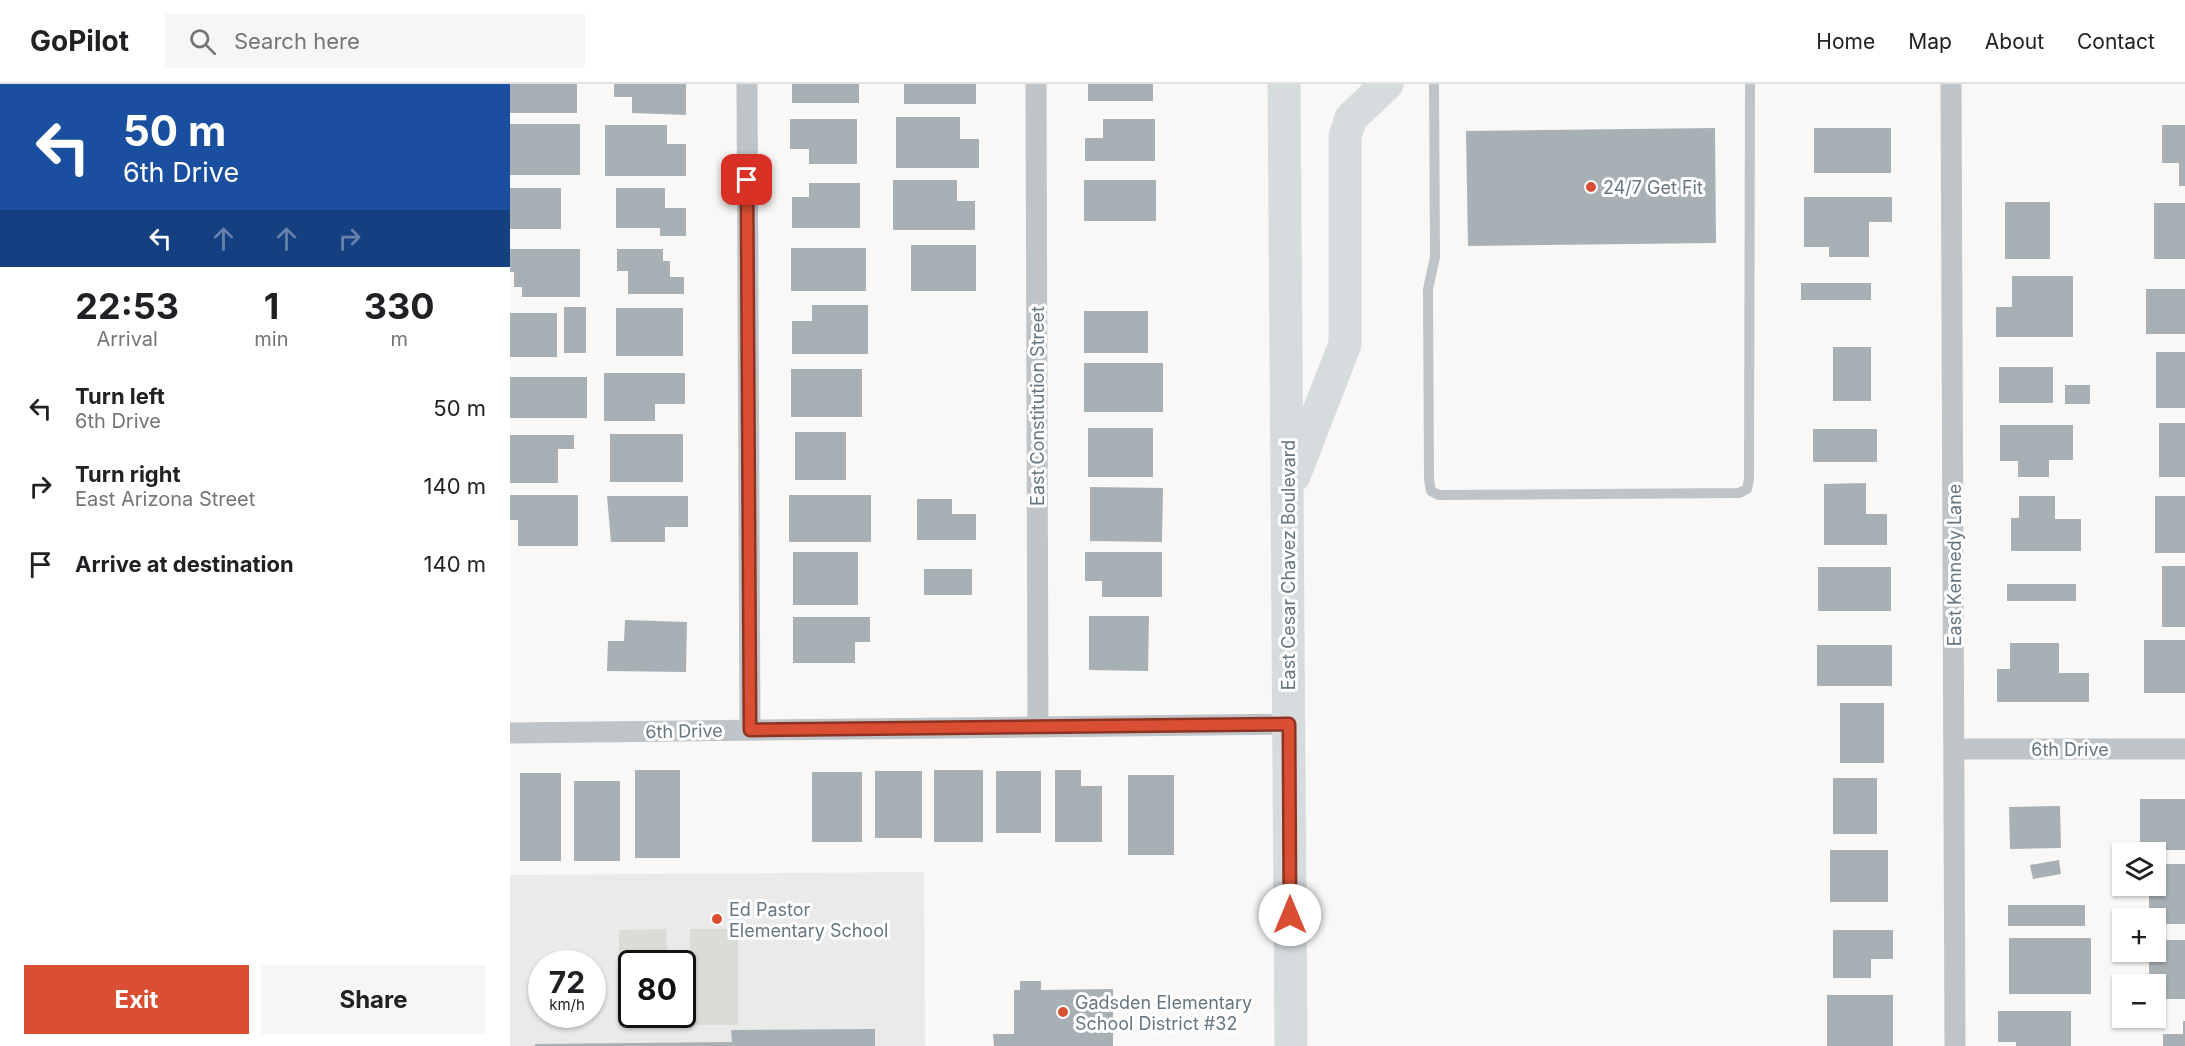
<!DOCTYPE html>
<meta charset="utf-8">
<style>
:root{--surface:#fff;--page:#f6f6f6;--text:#202124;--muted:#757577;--line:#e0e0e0;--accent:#da4f34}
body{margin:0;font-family:Inter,sans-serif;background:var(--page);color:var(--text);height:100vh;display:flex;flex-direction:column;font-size:22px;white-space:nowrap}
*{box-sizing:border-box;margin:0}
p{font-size:20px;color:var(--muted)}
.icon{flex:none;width:33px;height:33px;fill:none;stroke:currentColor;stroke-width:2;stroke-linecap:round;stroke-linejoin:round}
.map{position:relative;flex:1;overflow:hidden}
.side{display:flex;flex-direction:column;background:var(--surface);width:510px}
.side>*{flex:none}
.top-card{background:#1a4fa0;color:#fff;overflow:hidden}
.tools{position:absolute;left:1602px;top:758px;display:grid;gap:12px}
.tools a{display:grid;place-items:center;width:54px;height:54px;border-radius:0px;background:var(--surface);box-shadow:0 2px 4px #0004;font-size:30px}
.speed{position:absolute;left:18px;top:866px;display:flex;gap:12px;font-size:30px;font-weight:700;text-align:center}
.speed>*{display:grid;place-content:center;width:78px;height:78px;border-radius:50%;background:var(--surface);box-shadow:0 2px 4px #0004;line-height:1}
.speed small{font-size:15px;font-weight:400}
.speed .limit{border:3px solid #111;border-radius:9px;background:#fff;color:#111}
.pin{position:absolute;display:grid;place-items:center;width:51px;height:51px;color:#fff;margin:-26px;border-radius:12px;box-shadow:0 3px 9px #0006}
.me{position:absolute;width:66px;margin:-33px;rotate:0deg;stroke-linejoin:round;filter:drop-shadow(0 0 4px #0008)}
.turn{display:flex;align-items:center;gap:21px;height:126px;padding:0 24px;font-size:27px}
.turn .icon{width:78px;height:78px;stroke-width:2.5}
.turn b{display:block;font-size:42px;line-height:51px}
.lanes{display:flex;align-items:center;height:57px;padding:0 24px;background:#0003;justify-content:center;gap:30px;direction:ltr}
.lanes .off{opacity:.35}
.eta{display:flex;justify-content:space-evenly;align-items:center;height:102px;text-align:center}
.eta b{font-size:36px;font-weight:700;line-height:42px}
.button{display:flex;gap:12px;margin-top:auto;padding:12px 24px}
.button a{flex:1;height:69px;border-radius:0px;background:var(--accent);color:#fff;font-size:24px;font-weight:700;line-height:69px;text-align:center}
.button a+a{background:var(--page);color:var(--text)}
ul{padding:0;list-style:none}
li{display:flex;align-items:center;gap:18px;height:78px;padding:0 24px}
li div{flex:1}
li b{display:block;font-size:22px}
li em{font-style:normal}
header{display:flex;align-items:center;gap:36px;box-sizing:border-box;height:84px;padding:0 30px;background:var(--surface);border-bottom:2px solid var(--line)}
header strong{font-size:28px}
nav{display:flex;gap:33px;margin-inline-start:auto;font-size:21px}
.search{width:420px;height:54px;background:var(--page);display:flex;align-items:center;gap:15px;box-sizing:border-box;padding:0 21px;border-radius:0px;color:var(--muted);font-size:22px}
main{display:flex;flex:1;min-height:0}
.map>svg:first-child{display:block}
</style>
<header>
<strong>GoPilot</strong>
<div class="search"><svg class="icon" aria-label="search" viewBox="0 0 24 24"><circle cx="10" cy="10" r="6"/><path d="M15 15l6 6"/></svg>Search here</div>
<nav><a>Home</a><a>Map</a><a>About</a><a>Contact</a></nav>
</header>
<main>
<section class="side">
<div class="top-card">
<div class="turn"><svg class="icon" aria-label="left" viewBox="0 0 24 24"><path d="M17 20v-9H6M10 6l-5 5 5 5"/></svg><div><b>50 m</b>6th Drive</div></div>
<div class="lanes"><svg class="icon" aria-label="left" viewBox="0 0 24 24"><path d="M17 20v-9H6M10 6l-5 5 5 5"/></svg><svg class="icon off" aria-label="ahead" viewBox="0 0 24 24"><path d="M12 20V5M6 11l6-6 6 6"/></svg><svg class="icon off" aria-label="ahead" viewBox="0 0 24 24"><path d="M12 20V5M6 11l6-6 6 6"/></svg><svg class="icon off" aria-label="right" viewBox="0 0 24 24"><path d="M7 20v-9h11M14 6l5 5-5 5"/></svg></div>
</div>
<div class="eta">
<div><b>22:53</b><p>Arrival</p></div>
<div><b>1</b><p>min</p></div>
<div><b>330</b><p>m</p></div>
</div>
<ul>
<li><svg class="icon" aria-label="left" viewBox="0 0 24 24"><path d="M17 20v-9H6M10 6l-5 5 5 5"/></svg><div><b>Turn left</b><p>6th Drive</p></div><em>50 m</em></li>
<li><svg class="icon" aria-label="right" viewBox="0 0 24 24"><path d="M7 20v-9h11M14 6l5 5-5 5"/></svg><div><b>Turn right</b><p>East Arizona Street</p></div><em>140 m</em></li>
<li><svg class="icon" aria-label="arrive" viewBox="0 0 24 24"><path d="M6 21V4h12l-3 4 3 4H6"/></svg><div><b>Arrive at destination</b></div><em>140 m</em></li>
</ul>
<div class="button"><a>Exit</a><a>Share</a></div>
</section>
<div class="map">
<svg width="1675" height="962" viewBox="0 0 1675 962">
<rect width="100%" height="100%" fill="#f9f8f6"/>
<path fill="#e9eae9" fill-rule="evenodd" d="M414,788l1,174h-415v-171zM32,879h50v51h-50zM122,879h50v51h-50z"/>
<g fill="#d9ddd6">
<path d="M156,845l1,34h-35v51h35v11h-48v-95z"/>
<rect x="180" y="845" width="48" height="96"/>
</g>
<g fill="#a7b0b5">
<rect x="0" y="0" width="67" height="29"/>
<path d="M104,0h72v31l-54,-2v-16h-18z"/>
<rect x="282" y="0" width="67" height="19"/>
<rect x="394" y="0" width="72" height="20"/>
<rect x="578" y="0" width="65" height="17"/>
<path d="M386,33h64v22h19v29h-83z"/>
<path d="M280,35h67v45h-48v-15h-19z"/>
<path d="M593,35h52v42h-70v-23h18z"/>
<rect x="0" y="40" width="70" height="51"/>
<path d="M95,41h62v19h19v32h-81z"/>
<path d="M1652,41h23v61h-6v-23h-17z"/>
<path d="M1205,44l1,115 -248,3 -2,-115z"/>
<rect x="1304" y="44" width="77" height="45"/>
<path d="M383,96h64v21h18v29h-82z"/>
<rect x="574" y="96" width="72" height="41"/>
<path d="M299,99h51v45h-68v-31h17z"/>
<rect x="0" y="104" width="51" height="41"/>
<path d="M106,104h49v20h21v28h-26v-8h-44z"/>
<path d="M1294,113h88v25h-23v35h-40v-10h-25z"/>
<rect x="1495" y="118" width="45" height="57"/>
<rect x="1644" y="119" width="31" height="56"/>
<rect x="401" y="161" width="65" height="46"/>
<rect x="281" y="164" width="75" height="43"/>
<path d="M0,165h70v48h-58v-10h-8v-15h-4z"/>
<path d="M107,165h46v12h7v16h14v17h-56v-23h-11z"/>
<path d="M1502,192h61v61h-77v-30h16z"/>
<rect x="1291" y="199" width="70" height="17"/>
<rect x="1636" y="205" width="39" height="45"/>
<path d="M302,221h56v49h-76v-33h20z"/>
<rect x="54" y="223" width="22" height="46"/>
<rect x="106" y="224" width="67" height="48"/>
<rect x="574" y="227" width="64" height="42"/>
<rect x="0" y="229" width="47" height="44"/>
<rect x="1323" y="263" width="38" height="54"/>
<rect x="1646" y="268" width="29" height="56"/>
<rect x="574" y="279" width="79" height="49"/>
<rect x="1489" y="283" width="54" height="36"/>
<rect x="281" y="285" width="71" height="48"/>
<path d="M94,289h81v31h-30v17h-51z"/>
<rect x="0" y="293" width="77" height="41"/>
<rect x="1555" y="301" width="25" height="19"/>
<rect x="1649" y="339" width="26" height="54"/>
<path d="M1490,341h73v35h-24v17h-31v-16h-18z"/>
<rect x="578" y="344" width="65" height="49"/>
<rect x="1303" y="345" width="64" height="33"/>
<rect x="285" y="348" width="51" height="48"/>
<rect x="100" y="350" width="73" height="48"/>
<path d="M0,351h64v14h-16v34h-48z"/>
<path d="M1356,399v31h21v31h-63v-61z"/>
<path d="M580,403l73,1 -1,54 -72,-1z"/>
<path d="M0,411h68v51h-60v-26h-8z"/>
<rect x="279" y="411" width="82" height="47"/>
<path d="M97,412h81v31h-23v15h-54z"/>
<path d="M1509,412h36v23h26v32h-70v-33h8z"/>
<rect x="1645" y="412" width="30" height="57"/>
<path d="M407,415h35v15h24v26h-59z"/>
<rect x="283" y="468" width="65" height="53"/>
<path d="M575,468h77v45h-60v-16h-17z"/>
<rect x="1652" y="482" width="23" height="61"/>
<rect x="1308" y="483" width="73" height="44"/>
<rect x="414" y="485" width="48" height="26"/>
<rect x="1497" y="500" width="69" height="17"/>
<path d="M579,532h60l-1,55 -59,-1z"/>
<path d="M283,533h77v25h-15v21h-62z"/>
<path d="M115,536l62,2 -1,50 -79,-1 1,-30h16z"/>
<rect x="1634" y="556" width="41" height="53"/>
<path d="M1500,559h49v30h30v29h-92v-33h13z"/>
<rect x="1307" y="561" width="75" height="41"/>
<rect x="1330" y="619" width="44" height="60"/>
<rect x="125" y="686" width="45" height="88"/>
<rect x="424" y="686" width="49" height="72"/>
<path d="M545,686h26v16h21v56h-47z"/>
<rect x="365" y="687" width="47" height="67"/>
<rect x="486" y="687" width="45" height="62"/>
<rect x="302" y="688" width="50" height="70"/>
<rect x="10" y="689" width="41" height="88"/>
<rect x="618" y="691" width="46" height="80"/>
<rect x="1323" y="694" width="44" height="56"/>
<rect x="64" y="697" width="46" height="80"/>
<rect x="1630" y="715" width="45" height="51"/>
<path d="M1550,722l1,42 -51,1 -1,-42z"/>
<rect x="1320" y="766" width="58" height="52"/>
<path d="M1549,776l2,14 -28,5 -3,-14z"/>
<path d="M1655,780h20v60h-29v-6h-7v-33h7v-7h9z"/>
<rect x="1498" y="821" width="77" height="21"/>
<path d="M1323,846h60v29h-22v19h-38z"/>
<rect x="1499" y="854" width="82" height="56"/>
<path d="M1646,856h29v59h-29v-15h-7v-33h7z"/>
<path d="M510,897h21v9l72,-1v57h-119l-1,-12h21v-44h6z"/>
<rect x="1317" y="911" width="66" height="51"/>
<path d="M1488,927h73v35h-55v-4h-18z"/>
<path d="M1673,937h2v25h-22v-12h20z"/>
<path d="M365,945v17h-340v-2l197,-2 -1,-12z"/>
</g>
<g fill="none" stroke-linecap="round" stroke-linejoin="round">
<path stroke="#bfc4c8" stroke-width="10" d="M924,0l1,173 -7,32 1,190 2,12 8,4 300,-2 8,-4 2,-10 1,-395"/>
<g stroke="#bfc4c8" stroke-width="21">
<path d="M237,0l3,646"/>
<path d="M526,0l2,643"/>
<path d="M1441,0l4,962"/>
<path d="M0,649l779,-9"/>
<path d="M1445,665h230"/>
</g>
<g stroke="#d6dbde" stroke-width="33">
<path d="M774,0l7,962"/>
<path d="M784,392l51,-132v-208l6,-18 36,-34"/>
</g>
</g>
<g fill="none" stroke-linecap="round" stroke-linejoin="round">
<defs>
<path id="route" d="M237,96l3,550 539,-6 1,191"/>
</defs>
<use href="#route" stroke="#8e3322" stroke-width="15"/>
<use href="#route" stroke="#da4f34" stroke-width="10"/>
</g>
<g fill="#da4f34" stroke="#fff" stroke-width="2">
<circle cx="1081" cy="103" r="6"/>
<circle cx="207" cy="835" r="6"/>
<circle cx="553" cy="928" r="6"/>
</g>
<g text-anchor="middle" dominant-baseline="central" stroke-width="6" stroke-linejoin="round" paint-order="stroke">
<g font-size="18" fill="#657680" stroke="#fff" text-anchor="start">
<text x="1093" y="103">24/7 Get Fit</text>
<text x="219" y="825">Ed Pastor<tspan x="219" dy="21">Elementary School</tspan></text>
<text x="565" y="918">Gadsden Elementary<tspan x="565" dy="21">School District #32</tspan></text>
</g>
<g font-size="18" fill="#657680" stroke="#fff">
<text transform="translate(527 322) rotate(-90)">East Constitution Street</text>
<text transform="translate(778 481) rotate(-90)">East Cesar Chavez Boulevard</text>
<text transform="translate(1444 481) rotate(-90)">East Kennedy Lane</text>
<text transform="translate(174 647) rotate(-1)">6th Drive</text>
<text x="1560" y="665">6th Drive</text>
</g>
</g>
</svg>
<div class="tools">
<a><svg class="icon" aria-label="layers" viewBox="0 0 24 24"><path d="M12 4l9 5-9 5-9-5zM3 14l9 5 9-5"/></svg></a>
<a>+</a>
<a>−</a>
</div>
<div class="speed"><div>72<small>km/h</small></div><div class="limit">80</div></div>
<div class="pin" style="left:237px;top:96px;background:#d93025"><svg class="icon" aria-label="arrive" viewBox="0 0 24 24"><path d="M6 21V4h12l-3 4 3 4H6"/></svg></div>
<svg class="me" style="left:780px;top:831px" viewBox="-20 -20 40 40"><circle r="19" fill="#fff"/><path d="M0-13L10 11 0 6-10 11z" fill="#da4f34"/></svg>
</div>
</main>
